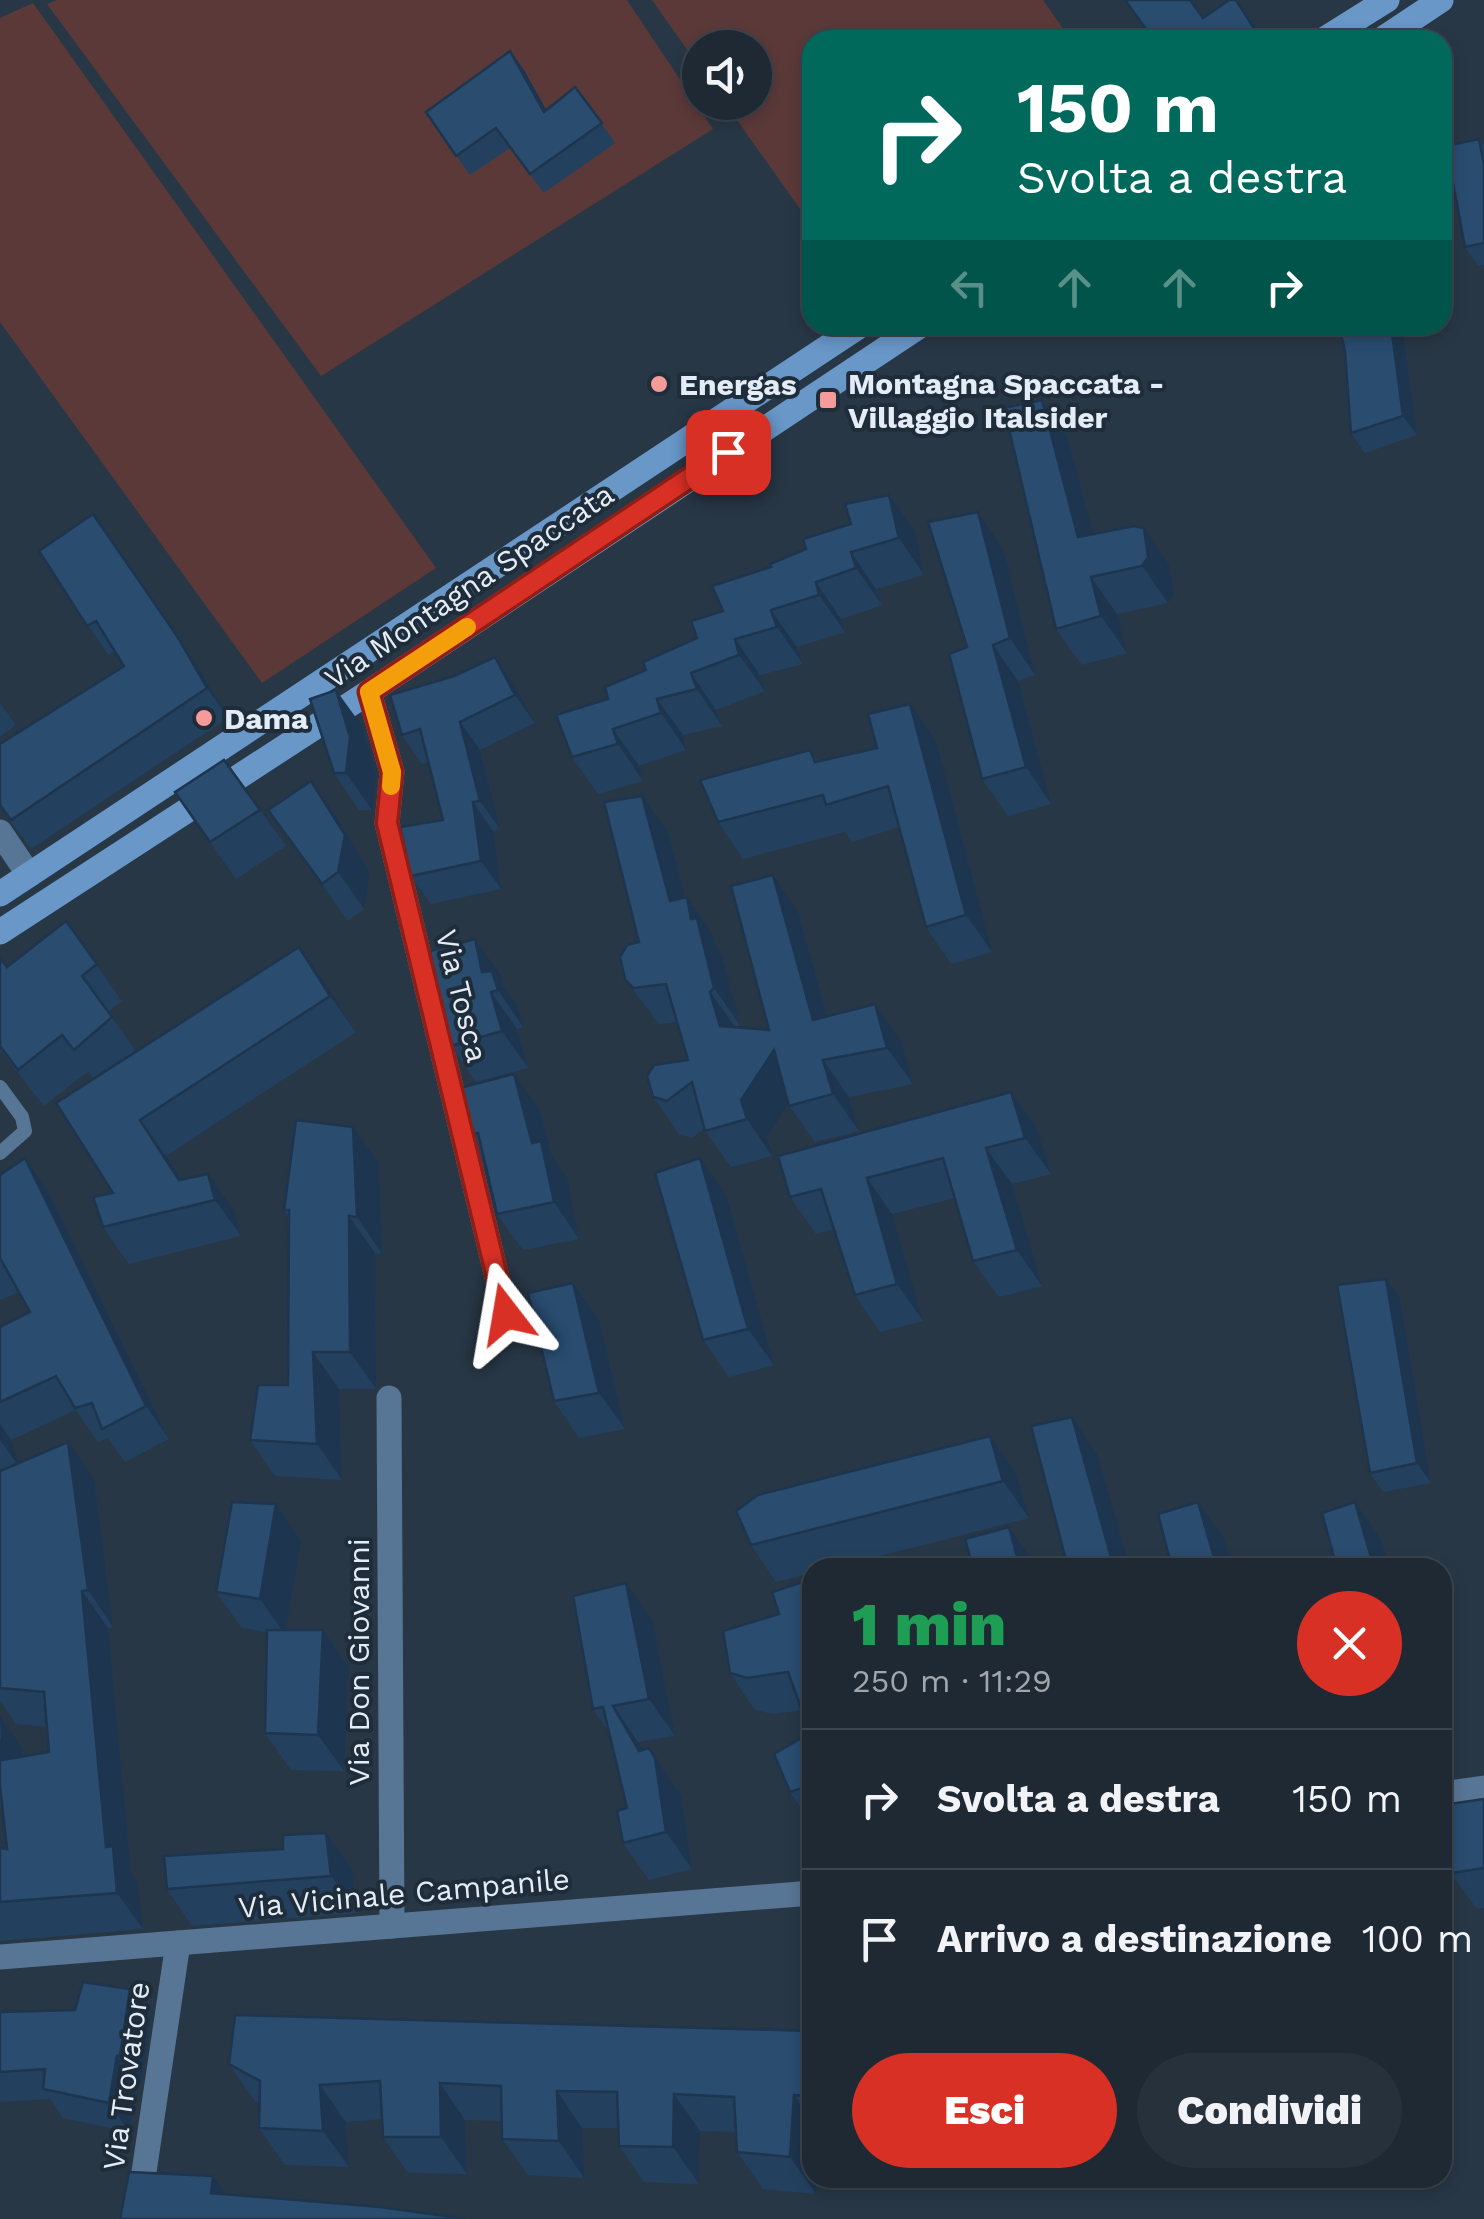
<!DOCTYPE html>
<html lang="it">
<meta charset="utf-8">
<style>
:root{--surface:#1e2934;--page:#26313c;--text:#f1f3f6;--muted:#a1a6ac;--line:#3c454f;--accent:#d93025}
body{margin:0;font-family:"Work Sans",sans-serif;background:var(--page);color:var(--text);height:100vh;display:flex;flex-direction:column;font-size:38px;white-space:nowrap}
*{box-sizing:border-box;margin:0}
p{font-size:32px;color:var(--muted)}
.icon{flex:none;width:55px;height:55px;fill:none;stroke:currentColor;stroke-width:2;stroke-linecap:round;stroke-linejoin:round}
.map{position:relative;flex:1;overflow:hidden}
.side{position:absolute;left:802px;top:1558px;width:650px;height:630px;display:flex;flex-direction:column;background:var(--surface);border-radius:30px;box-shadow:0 5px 15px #0003,0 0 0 2px var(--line)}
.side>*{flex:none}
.top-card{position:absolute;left:802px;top:30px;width:650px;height:305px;border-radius:30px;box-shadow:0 5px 15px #0003,0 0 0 2px var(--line);background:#00695c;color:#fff;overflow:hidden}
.controls{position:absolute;left:682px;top:30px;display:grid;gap:20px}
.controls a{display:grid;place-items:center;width:90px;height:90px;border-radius:50%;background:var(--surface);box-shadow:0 5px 15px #0003,0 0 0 2px var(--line);font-size:50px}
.pin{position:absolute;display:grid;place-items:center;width:85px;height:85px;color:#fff;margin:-42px;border-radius:20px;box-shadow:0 5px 15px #0006}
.me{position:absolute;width:110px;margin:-55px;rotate:346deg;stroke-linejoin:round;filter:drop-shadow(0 0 8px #0008)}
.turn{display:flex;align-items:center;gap:35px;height:210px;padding:0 50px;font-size:45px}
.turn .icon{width:130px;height:130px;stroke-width:2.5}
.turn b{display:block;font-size:70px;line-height:85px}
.lanes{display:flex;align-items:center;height:95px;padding:0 50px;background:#0003;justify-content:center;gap:50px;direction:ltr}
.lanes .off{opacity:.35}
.round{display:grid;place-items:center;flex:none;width:105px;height:105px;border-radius:52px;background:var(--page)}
.overview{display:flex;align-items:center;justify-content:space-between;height:170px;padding:0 50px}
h1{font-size:60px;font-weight:800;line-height:75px;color:#1e9e55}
.primary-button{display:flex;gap:20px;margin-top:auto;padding:20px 50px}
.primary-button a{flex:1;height:115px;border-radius:60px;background:var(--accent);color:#fff;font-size:40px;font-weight:800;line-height:115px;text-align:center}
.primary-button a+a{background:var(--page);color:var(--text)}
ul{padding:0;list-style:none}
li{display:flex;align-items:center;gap:30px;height:140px;padding:0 50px;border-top:2px solid var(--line)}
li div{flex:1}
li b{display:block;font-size:38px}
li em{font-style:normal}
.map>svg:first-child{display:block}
</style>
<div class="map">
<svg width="1484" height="2219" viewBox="0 0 1484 2219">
<rect width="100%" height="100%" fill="#283746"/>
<g fill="#5b3939">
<path d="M57,0h570l86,129 -392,247 -274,-372z"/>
<path d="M652,0h391l28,40h-259v186l-87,-123 30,-1v-54h-55v20z"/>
<path d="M33,3l403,565 -174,115 -262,-361v-304z"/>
</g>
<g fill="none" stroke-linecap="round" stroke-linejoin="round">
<path stroke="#577594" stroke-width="14" d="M0,1087l22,30 3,14 -25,22"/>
<g stroke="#577594" stroke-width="25">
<path d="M369,692l23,80 -5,51 119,491"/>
<path d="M0,832l29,43"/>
<path d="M389,1398l3,528"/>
<path d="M1442,1794l42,-6"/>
<path d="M0,1957l812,-64"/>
<path d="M137,2219l41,-276"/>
</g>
<g stroke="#6897c8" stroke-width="25">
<path d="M1323,40l64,-40"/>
<path d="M1381,40l60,-40"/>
<path d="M0,894l861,-569"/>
<path d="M0,932l369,-240 552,-367"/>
</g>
</g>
<g fill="#23415f">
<path d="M510,51l14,19 22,40 29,-23 40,56 -71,50 -34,-45 -40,27 -44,-63z"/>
<path d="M1479,139l5,7v119l-6,1 -13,-19z"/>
<path d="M1402,325l15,110 -52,18 -14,-20z"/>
<path d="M1042,400l25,36 26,98 51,-6 25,37 5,29 -6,9 -51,11 10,39 -45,12 -26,-36z"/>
<path d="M889,495l26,36 9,44 -48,14 6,16 -41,14 4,13 -48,15 6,17 -43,11 5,16 -49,19 6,16 -39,9 3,15 -47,16 4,15 -45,13 -26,-37 36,-58 38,-29 51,-32 26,-27 48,-44 35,-18 45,-25z"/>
<path d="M1003,549l32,126 -17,6 33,123 -43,12 -26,-37 -15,-132z"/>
<path d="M39,551l158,115 31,52 -197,131 -31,-42v-63l124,-78 -9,-15 -7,4z"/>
<path d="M515,686l20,37 -55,27 20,79 -7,2 8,58 -70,15 -20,-28 32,-56 -15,-58 -6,2 -20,-29z"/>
<path d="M0,703l16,22 -16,12z"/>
<path d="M362,726l14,48 -4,36h-13l-25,-37z"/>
<path d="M936,740l56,212 -41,12 -25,-37 -27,-100 -47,15 -7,-10 -102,27 -25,-37 92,-72 8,11z"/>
<path d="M224,760l62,86 -50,33 -61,-87z"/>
<path d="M268,810l69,8 33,54 -6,37 -16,12z"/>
<path d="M668,832l17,65h2l25,36 3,11 7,11 18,70 -3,3 32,2 29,-118 29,104 74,25 12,43 -64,13 10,34 -44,11 -27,-38 -21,33 5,19 -41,11 -27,-38 -12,9 -13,-4 -26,-37 35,-37 -11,-38 -18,2 -34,-45 14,-37z"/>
<path d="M66,921l56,80 -14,11 28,40 163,-105 57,85 -190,124 15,23 27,-5 26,36 7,26 -112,28 -26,-37 10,-34 -19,-114 -6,-8 -44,35 -44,-56v-92l7,9z"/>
<path d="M501,976l2,10 15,21 5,20 -6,2 11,39 -52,14 -25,-36z"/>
<path d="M1011,1092l26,37 14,45 -39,10 30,102 -43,11 -26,-36 -18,-63 -63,16 31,107 -43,11 -25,-37 -21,-66 -18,5 -26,-37z"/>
<path d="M540,1110l12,46 15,22 12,61 -56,11 -26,-36 -10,-44 -24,-34z"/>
<path d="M353,1127l26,36 3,91 -7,-1 1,136h-37l3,91 -67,-4 -25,-36 38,-55 1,-168 -5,-7z"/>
<path d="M25,1158l23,33 121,248 -44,23 -17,-24 -10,4 -22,-32 -65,30 7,24 76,15 19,148 -5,1 23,244 7,11 5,46 -143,12v-93l7,1 -5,-42 -2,1v-92l23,33 1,7 25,-4 -2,-25 -31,-3 -16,-23v-374l30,-15 -11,-20 -19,8v-125z"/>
<path d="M700,1158l26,36 48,171 -45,12 -26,-37z"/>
<path d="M573,1283l26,37 26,109 -46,9 -25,-37z"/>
<path d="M1400,1299l31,184 -48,9 -13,-19z"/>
<path d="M990,1436l26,37 13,45 -196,50h-21v5l-36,9 -25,-37z"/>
<path d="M276,1504l25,37 -15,89h37l26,37 -5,104 -53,-1 -26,-37 2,-101 -25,-4 -26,-36z"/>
<path d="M812,1579v245l-22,-32 20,-59 -8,-23 -29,4 -18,-4 -25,-37 49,-59z"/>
<path d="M652,1620l23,116 -37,6 5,8 32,35 6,10 11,74 -43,11 -26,-37 4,-35 -18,-76 -16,-23z"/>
<path d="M1484,1799v109l-7,1 -26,-36z"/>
<path d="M326,1833l26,36 5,44 -165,13 -25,-37z"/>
<path d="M0,2012l151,5 -10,68h-4l-8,47 -66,-14 -13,-19 -50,3z"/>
<path d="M812,2031v147h5l-1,16 -53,-5 -26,-37 -1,-20 -36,-1 -1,53 -55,-2 -25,-36 -1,-18h-36l2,50 -56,-3 -26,-36v-18l-37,-1 2,54 -59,-1 -25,-36 -1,-18 -36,3 3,45 -64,-2 -26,-37 1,-25 -5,-2 -26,-37z"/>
</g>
<g fill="#1d354e">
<path d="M510,51l14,19 34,61 -14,-19z"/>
<path d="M1391,325h11l15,110 -14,-19z"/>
<path d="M1042,400l25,36 37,138 -26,-37z"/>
<path d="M889,495l26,36 9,44 -25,-37z"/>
<path d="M978,512l25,37 32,126 -25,-37z"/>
<path d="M1144,528l25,37 5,29 -6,9 -26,-37z"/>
<path d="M114,543l83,123 31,52 -21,-30z"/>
<path d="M851,552l25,37 6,16 -26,-37z"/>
<path d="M1091,577l26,37 10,39 -26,-37z"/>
<path d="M816,582l25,37 4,13 -26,-37z"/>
<path d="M771,610l26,37 6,17 -26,-37z"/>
<path d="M735,639l25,36 5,16 -26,-36z"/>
<path d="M993,645l25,36 33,123 -25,-37z"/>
<path d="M495,657l20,29 20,37 -20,-28z"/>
<path d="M691,673l25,37 6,16 -25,-37z"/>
<path d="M336,690l26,36 14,48 -4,36 -26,-37z"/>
<path d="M657,699l26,36 3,15 -25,-37z"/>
<path d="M910,704l26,36 56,212 -26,-37z"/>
<path d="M460,722l20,28 20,79 -20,-28z"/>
<path d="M613,729l26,37 4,15 -25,-37z"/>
<path d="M311,781l26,37 33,54 -6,37 -26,-37z"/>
<path d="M642,796l26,36 28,106 -26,-37z"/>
<path d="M473,802l20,29 8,58 -20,-28z"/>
<path d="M773,875l25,37 40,144 -25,-36z"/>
<path d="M687,897l25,36 3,11 7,11 18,70 -26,-37 -23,-69z"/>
<path d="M475,939l26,37 2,10 15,21 5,20 -25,-37 -16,-18z"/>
<path d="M299,947l26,37 31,48 -26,-36z"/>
<path d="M491,992l26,37 11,39 -26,-37z"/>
<path d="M710,992l26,36 -16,-2z"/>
<path d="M875,1004l26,37 12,43 -26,-36z"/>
<path d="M774,1050l26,36 -33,51 5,19 -25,-37 -6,-19z"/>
<path d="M823,1060l26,37 10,34 -26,-37z"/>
<path d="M514,1074l26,36 12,46 15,22 12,61 -25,-37 -22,-59z"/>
<path d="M1011,1092l26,37 14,45 -26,-36z"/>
<path d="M140,1120l26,36 31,48 -18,-24z"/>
<path d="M353,1127l26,36 3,91 -25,-37z"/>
<path d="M986,1148l26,36 30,102 -25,-36z"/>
<path d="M25,1158l23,33 121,248 -23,-33z"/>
<path d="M700,1158l26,36 48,171 -26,-36z"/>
<path d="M208,1174l26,36 7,26 -26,-36z"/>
<path d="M867,1178l25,36 31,107 -26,-37z"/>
<path d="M349,1216l26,37 1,136 -26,-37z"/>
<path d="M1386,1279l14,20 31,184 -14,-20z"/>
<path d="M573,1283l26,37 26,109 -26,-36z"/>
<path d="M313,1352l26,37 3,91 -25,-36z"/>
<path d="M1072,1417l25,37 33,114h-16z"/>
<path d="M0,1424l11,16 9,28 -20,-28z"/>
<path d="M990,1436l26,37 13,45 -26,-37z"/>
<path d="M68,1442l26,37 19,148 -25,-37z"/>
<path d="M1198,1502l26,37 8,29h-15z"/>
<path d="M1355,1502l26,37 8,29h-15z"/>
<path d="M276,1504l25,37 -16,94 -25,-36z"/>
<path d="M1009,1527l25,36 2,5h-16z"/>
<path d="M626,1583l26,37 23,116 -26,-37z"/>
<path d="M82,1591l26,37 23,244 7,11 5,46 -26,-36 -11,-46z"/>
<path d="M323,1630l26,37 -5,104 -26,-36z"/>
<path d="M613,1706l25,36 20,34 -9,-28 32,47 11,74 -26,-37 -27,-81z"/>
<path d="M0,1716l23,33 5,48 -26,-37z"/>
<path d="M326,1833l26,36 5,44 -26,-37z"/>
<path d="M130,1989l21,28 -10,68 -21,-29z"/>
<path d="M117,2056l20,29 -8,47 -20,-29z"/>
<path d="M440,2083l25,37 2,54 -26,-37z"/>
<path d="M320,2085l26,37 3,45 -26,-36z"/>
<path d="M557,2091l25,37 2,50 -25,-37z"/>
<path d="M674,2094l26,37 -1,53 -26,-37z"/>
<path d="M794,2095l18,27v56h5l-1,16 -26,-37z"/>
<path d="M213,2176l25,37 -27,-20z"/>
</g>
<g fill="#294c6f" stroke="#1d354e" stroke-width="2.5">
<path d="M1125,0h65l13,18 26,-18h7l25,39 -107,1z"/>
<path d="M510,51l34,61 31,-25 27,36 -72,51 -34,-46 -40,28 -30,-44z"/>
<path d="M1479,139l5,25v79l-19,4 -19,-101z"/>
<path d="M1339,325h52l12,91 -52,17 -6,-81z"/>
<path d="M1042,400l36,137 56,-11 10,2 4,29 -6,9 -51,11 10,39 -45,13 -52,-221z"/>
<path d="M889,495l10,43 -48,14 5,16 -40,14 3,13 -48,15 6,17 -42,12 4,16 -48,18 6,16 -40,10 4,14 -48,16 5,15 -46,13 -16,-42 52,-16 -3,-12 41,-17 -3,-8 54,-24 -6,-17 32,-10 -11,-25 59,-19 -1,-3 36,-15 -3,-10 48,-15 -6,-20z"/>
<path d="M978,512l32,126 -17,7 33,122 -44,12 -33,-125 18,-7 -39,-125z"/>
<path d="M93,514l84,122 30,52 -196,132 -11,-15v-61l124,-78 -28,-45 -9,5 -48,-75z"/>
<path d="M495,657l20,38 -55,27 20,79 -7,1 8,59 -70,15 -11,-49 43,-7 -23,-91 -18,6 -12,-40 64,-19z"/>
<path d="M336,690l14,47 -4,36h-12l-24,-74z"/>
<path d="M910,704l56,211 -40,12 -38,-141 -62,19 -3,-10 -105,27 -18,-42 110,-30 5,12 62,-14 -9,-34z"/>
<path d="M224,760l36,50 -50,32 -35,-50z"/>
<path d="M311,781l34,54 -7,37 -16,12 -54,-74z"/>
<path d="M642,796l28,105 17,-4 4,22 6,-1 17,70 -4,4 10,34 49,4 -38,-144 42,-11 40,145 62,-16 12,44 -64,12 10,34 -44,12 -15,-56 -33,50 6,19 -42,12 -13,-49 -25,19 -14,-4 -6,-21 7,-11 34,-5 -22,-76 -33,4 -8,-9 -5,-22 7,-12 12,-3 -35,-140z"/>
<path d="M66,921l31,43 -15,12 30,41 -38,33 -12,-15 -44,35 -18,-24v-88l7,9z"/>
<path d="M475,939l7,33 10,-1 6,19 -7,2 11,39 -51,15 -29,-82 10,-2 -2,-11z"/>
<path d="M299,947l31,49 -190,124 39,60 29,-6 7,26 -112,27 -10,-30 20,-4 -57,-90z"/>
<path d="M514,1074l18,69 9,-2 13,61 -57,12 -19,-81 -15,3 -11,-46z"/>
<path d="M1011,1092l14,46 -39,10 31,102 -44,11 -30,-103 -76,20 30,106 -42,11 -34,-106 -31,8 -12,-41z"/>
<path d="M296,1120l57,7 4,90 -8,-1 1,136h-37l4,92 -67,-4 8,-55h30l1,-175h-5z"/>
<path d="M25,1158l121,248 -44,23 -10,-26 -17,5 -19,-32 -56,26v-75l30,-15 -30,-54v-83z"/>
<path d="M700,1158l48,171 -45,11 -48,-167z"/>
<path d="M1386,1279l31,184 -47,10 -33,-188z"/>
<path d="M573,1283l26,110 -45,8 -26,-108z"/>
<path d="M1072,1417l42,151h-46l-37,-142z"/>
<path d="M990,1436l13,45 -252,64 -15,-34 22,-16z"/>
<path d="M68,1442l20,148 -6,1 24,256 7,-1 4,47 -117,9v-54l7,1 -7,-63v-47l2,21 47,-8 -5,-60 -44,-4v-217z"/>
<path d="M232,1502l44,2 -16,95 -44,-7z"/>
<path d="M1198,1502l19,66h-45l-14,-54z"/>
<path d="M1355,1502l19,66h-37l-15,-55z"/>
<path d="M1009,1527l11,41h-47l-8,-29z"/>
<path d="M812,1579v206l-22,7 -16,-38 36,-21 -22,-61 -41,6 -17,-5 -7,-42 56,-17 -7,-22z"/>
<path d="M626,1583l23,116 -36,7 26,45 10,-3 6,10 11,74 -43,11 -6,-32 10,-3 -24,-101 -10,2 -20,-113z"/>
<path d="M267,1630h56l-5,105 -53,-2z"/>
<path d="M1484,1799v69l-33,5 -9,-47v-21z"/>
<path d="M326,1833l5,43 -164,13 -3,-33 119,-7v-14z"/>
<path d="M83,1982l47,7 -10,67h-3l-8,47 -66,-14 2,-20 -45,3v-60l75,-2z"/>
<path d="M235,2015l577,16v65l-18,-1 -4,62 -53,-5 -3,-55 -60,-3 -1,53 -54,-1 -2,-54 -60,-1 2,50 -57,-2 -1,-53 -61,-3 1,54h-58l-3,-56 -60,4 3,46 -64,-3 1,-47 -31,-17z"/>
<path d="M129,2172l84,4 -2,17 169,14 86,12h-346z"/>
</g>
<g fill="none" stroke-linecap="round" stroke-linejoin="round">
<defs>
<path id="route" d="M506,1314l-119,-491 5,-51 -23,-80 359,-240"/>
</defs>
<use href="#route" stroke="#8d1f18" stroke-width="25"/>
<use href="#route" stroke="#d93025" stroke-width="18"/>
<path stroke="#f59e0b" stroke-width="18" d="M391,786l1,-14 -23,-80 98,-65"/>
</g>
<g fill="#f59b9a" stroke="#1f2d3b" stroke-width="4">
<circle cx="659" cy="384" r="10"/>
<rect x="818" y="390" width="20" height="20" rx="5"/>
<circle cx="204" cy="718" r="10"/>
</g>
<g text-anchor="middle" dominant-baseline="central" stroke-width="8" stroke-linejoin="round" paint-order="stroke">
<g font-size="30" font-weight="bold" fill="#e4edf7" stroke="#1f2d3b" text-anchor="start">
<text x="848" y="383">Montagna Spaccata -<tspan x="848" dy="34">Villaggio Italsider</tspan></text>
<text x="679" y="384">Energas</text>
<text x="224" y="718">Dama</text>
</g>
<g font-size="30" fill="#e4edf7" stroke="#1f2d3b">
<text transform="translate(469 586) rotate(-34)">Via Montagna Spaccata</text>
<text transform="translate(462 996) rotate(76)">Via Tosca</text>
<text transform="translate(358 1662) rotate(-90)">Via Don Giovanni</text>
<text transform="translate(404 1893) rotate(-5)">Via Vicinale Campanile</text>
<text transform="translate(126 2076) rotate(-82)">Via Trovatore</text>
</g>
</g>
</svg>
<div class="controls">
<a><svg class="icon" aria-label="sound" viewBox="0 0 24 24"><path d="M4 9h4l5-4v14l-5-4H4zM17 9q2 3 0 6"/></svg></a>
</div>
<div class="pin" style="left:728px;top:452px;background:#d93025"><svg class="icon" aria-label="arrive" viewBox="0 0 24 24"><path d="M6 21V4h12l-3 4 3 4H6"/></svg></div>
<svg class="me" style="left:506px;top:1314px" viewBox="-20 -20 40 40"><path d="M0-17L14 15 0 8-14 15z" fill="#d93025" stroke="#fff" stroke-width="4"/></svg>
<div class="top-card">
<div class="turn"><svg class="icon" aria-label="right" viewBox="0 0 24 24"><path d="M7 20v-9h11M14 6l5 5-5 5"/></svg><div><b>150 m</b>Svolta a destra</div></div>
<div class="lanes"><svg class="icon off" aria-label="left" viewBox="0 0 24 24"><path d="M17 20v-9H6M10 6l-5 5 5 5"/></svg><svg class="icon off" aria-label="ahead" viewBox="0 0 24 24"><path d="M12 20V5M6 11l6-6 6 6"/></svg><svg class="icon off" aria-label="ahead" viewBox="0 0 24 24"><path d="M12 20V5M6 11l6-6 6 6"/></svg><svg class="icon" aria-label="right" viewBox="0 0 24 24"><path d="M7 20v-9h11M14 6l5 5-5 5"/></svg></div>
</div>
<section class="side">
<div class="overview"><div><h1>1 min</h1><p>250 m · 11:29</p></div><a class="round" style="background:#d93025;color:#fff"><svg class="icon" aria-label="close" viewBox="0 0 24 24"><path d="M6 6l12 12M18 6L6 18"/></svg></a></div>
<ul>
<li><svg class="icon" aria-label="right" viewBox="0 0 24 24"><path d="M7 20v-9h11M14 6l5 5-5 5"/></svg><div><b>Svolta a destra</b></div><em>150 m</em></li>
<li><svg class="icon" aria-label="arrive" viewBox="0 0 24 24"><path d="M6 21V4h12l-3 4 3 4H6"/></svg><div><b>Arrivo a destinazione</b></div><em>100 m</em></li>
</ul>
<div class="primary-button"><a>Esci</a><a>Condividi</a></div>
</section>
</div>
